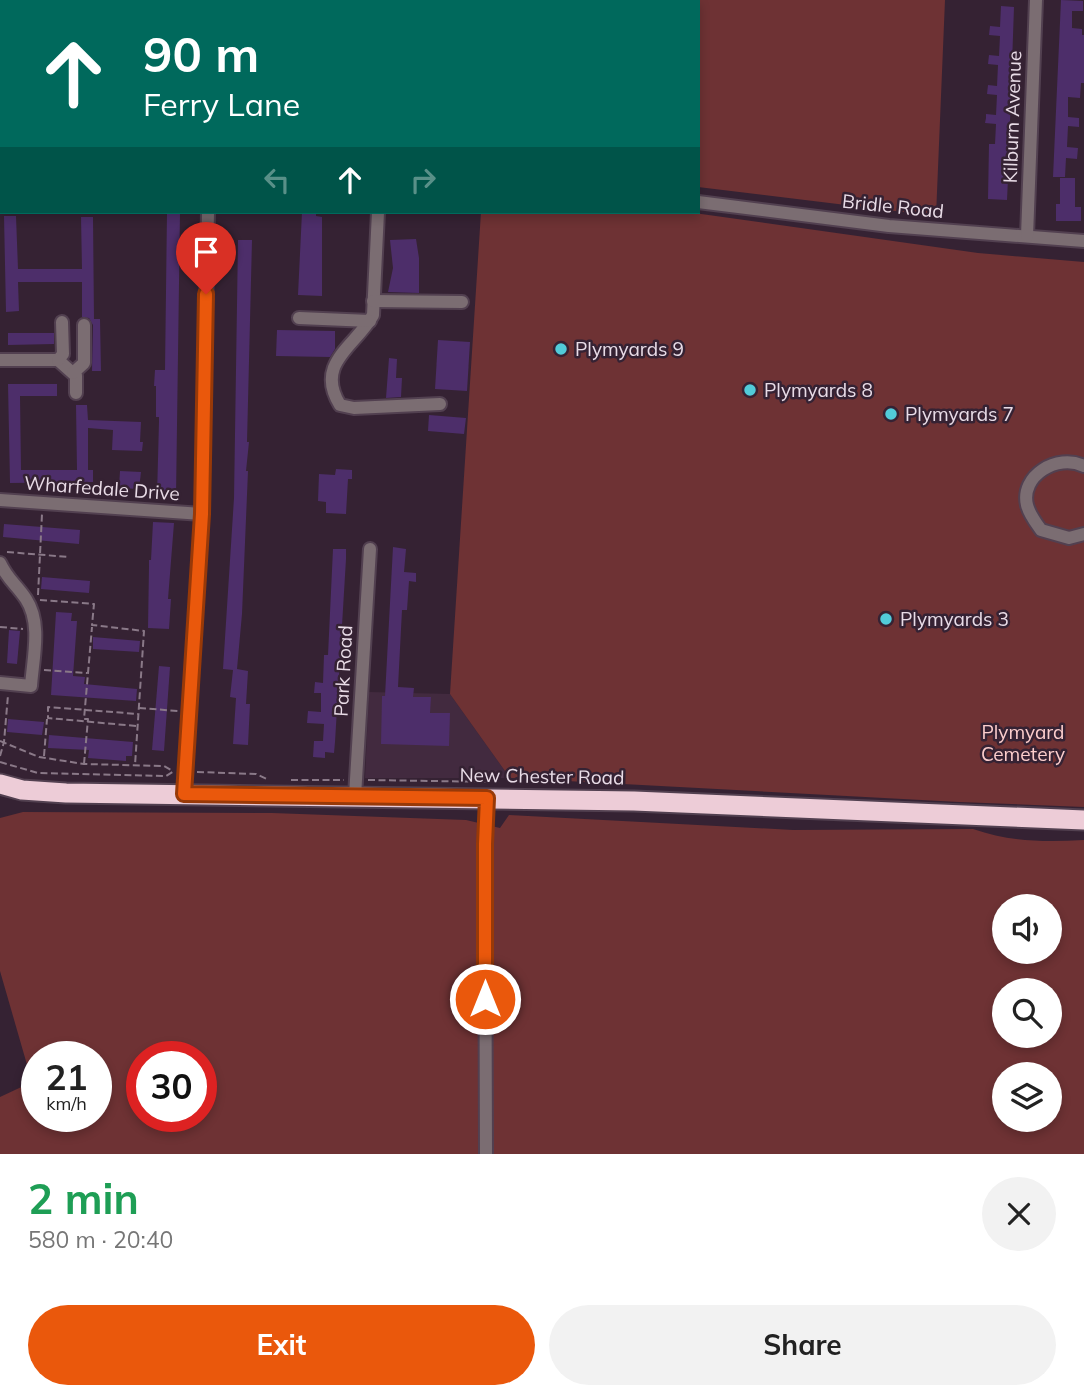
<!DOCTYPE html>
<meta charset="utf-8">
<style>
:root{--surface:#fff;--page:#f2f2f2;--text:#222;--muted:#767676;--accent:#ea580c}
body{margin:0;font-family:Mulish,sans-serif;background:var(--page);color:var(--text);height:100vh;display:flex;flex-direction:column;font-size:26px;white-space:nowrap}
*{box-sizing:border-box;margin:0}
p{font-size:23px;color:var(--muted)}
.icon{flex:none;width:38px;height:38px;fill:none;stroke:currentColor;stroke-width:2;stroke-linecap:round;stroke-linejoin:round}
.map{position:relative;height:1154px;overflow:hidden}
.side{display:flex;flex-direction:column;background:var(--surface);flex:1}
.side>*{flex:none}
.banner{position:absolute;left:0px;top:0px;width:700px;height:214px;box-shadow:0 4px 10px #0003;background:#00695c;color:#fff;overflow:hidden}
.tools{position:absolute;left:992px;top:894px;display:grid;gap:14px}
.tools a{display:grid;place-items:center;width:70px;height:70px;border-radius:50%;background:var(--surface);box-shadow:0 4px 10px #0003;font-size:35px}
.speed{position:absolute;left:21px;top:1041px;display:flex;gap:14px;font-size:35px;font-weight:700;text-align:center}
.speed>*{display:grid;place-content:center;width:91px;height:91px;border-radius:50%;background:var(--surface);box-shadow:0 4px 10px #0003;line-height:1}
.speed small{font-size:18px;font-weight:400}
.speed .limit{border:10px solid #d22;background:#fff;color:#111}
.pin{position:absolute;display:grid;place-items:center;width:60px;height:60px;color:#fff;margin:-72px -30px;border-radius:50% 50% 50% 0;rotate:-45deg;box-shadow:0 0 7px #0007}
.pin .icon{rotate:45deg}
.me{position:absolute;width:77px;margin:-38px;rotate:0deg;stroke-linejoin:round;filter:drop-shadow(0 0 5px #0008)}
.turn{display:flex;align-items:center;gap:24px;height:147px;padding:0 28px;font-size:32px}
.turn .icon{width:91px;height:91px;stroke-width:2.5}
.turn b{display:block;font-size:49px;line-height:60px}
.lanes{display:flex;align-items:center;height:66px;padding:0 28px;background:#0003;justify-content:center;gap:35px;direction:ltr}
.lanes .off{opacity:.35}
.round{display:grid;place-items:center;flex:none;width:74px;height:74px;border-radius:37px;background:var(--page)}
.summary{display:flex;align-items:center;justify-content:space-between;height:119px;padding:0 28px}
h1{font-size:42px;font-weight:700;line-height:52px;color:#1e9e55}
.primary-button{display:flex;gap:14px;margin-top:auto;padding:14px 28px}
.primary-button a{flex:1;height:80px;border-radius:42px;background:var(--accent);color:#fff;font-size:28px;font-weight:700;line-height:80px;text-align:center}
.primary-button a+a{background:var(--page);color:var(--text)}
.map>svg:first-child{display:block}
</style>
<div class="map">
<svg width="1084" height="1154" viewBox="0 0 1084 1154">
<rect width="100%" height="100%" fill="#352233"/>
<path fill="#422a3f" d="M369,692l81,2 60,84h-145z"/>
<g fill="#6e3234" fill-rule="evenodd">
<path d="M463,0h482l-9,216 -238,-29v-185z"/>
<path d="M481,212h206l291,41 106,9v545l-125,-5 -449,-24 -60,-84z"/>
<path d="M23,812l249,1 194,7 34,8 9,-13 284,15 180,-1c37,13 72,13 111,11v314h-1084v-57l32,-15 -32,-111v-153zM1004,906h46v46h-46zM1004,990h46v46h-46zM37,1057h59v59h-59zM142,1057h59v59h-59zM1004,1074h46v46h-46z"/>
</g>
<g fill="#4d2e6a">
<path d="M1061,0l22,1v10h-11v17l10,1v6h2v48h-3l-1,15 -12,-1v20l11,1v9l-11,-1 -1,21 11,1 -1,11 -11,-1 -1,19h-12z"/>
<path d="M1001,6l13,1 -6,172 -1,21 -19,-1 1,-55h6l1,-20 -11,-1 1,-5v-4l10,1 1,-20 -10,-1 1,-9 9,1 1,-21 -10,-1 1,-9 10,1 1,-20 -11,-1 1,-9 10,1z"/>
<path d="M1060,178h15v29h6v14h-25v-17h4z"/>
<path d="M167,212h13l-4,285 -19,-1 2,-75v-4h-3v-31h-2l1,-16h10z"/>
<path d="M302,212h14v4l6,1v79l-24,-1z"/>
<path d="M4,216h12l2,53h64l-1,-52h12l1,102h6l1,52h-9l1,-46 -4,-7 -7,-1v-35h-64l1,29 -13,1z"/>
<path d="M416,239l3,19v35l-31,-1 5,-24 -3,-28z"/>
<path d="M238,240h14l-5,202h2l-3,29h2l-6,143 -5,55 11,2 -2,33h4l-2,41 -15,-1 3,-46 -6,-1 3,-27 -10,-1 11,-171z"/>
<path d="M277,330l58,1v18l-5,8 -54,-1z"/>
<path d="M8,333h46v11l-46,1z"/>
<path d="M438,340l32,2 -3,49 -32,-2z"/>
<path d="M389,358l8,1 -1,19h6l-1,19 -15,1z"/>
<path d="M8,384h49v12h-37l1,74h56l-1,-65h11l1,15 53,2 -1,20h3l-1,9 -30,-1 1,-20 -25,-2v42h5v12l-83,1z"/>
<path d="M429,415l37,3 -2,16 -36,-3z"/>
<path d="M336,469l16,1v9h-4l-2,35 -20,-1v-11l-8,-1 1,-27 16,1z"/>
<path d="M120,471l21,1 -2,17 -20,-1z"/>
<path d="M153,522l21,1 -6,76h3l-2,30 -21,-1 1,-62v-6h2z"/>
<path d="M4,524l76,6 -1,14 -76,-7z"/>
<path d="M393,547l13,2 -2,23 12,1v9l-7,-1 -2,29h-5l-4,77 16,1 -1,9h18l-1,16h20l-1,33 -68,-2 1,-48h3z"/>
<path d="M333,549h13v10l-11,183 -1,11 -9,-1v6l-12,-1 1,-16h9l1,-17 -17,-1 1,-12 13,1v-19h-7l1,-11 8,1 1,-28h4z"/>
<path d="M42,577l48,4 -1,12 -48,-4z"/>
<path d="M56,612l16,1 -1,8h6l-4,55 12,1 -1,7 53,5 -1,12 -85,-6z"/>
<path d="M9,630l11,1 -3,33 -10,-1z"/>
<path d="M93,637l47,4 -1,11 -46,-3z"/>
<path d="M159,666l11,1 -6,84 -12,-1z"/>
<path d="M8,719l36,3 -2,13 -35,-3z"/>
<path d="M49,735l84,7 -1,14h-6v5l-38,-3 1,-8 -41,-2z"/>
</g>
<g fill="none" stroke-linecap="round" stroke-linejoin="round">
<defs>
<g id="minor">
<path d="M81,2l1,-2"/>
<path d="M218,2v-2"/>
<path d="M389,2v-2"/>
<path d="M0,152h2"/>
<path d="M698,202l191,24 195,15"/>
<path d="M378,212l-5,103c-17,31 -59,48 -33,90l14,3 86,-4"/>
<path d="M1027,236l9,-236"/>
<path d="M373,301l89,1"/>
<path d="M299,318l71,3"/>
<path d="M0,360h58"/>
<path d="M58,360l18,16v17"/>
<path d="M58,360l5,-6 -1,-32"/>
<path d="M73,373l11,-10v-38"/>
<path d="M1084,466c-27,-13 -64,10 -57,39 2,9 9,18 14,25l28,8 15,-4"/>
<path d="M0,500l202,14"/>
<path d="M0,563c8,17 16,21 26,36 16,24 7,59 5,87l-31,-3"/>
<path d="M184,794l18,-280 6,-302"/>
<path d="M355,796l15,-247"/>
<path d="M486,1154l-1,-310 2,-46"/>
</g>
<path id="highway" d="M0,784l22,6 44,3 568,8 450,19"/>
</defs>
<use href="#minor" stroke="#524050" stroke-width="16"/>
<use href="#highway" stroke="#524050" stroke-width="23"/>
<g stroke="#8a7988" stroke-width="2" stroke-dasharray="7 3.5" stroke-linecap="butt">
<path d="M124,2v-2"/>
<path d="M0,63h2"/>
<path d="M0,87l2,-1"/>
<path d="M0,95l2,1"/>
<path d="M7,552l62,5"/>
<path d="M38,595l4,-81"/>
<path d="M40,600l54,4 -2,21 52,6 -9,134"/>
<path d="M0,627l23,2"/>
<path d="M44,670l43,3"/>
<path d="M139,708l39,3"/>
<path d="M136,726l-88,-8v-11l90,7"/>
<path d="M0,741l39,16 45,7 80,2 9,5"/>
<path d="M0,756l4,-14 4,-47"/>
<path d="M44,756l3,-37"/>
<path d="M0,762l38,11 128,3 8,-5"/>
<path d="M84,764l4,-45h-4l8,-92"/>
<path d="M197,772l59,2 11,5"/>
<path d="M291,780h53"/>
<path d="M368,780l127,2"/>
</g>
<use href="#minor" stroke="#7b6d72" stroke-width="12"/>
<use href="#highway" stroke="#edccd7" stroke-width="19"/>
</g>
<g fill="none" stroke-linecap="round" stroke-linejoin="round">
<defs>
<path id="route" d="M206,294l-4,220 -18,280 303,4 -2,46v155"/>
</defs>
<use href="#route" stroke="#983908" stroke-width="18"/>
<use href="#route" stroke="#ea580c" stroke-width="12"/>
</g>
<g fill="#52cbd9" stroke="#352233" stroke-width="2.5">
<circle cx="561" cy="349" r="7"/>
<circle cx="750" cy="390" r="7"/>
<circle cx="891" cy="414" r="7"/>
<circle cx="886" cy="619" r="7"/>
</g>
<g text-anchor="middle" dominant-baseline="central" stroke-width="5" stroke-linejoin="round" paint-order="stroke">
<g font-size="19" fill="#e9dce7" stroke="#352233">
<text transform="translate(1012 117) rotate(-88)">Kilburn Avenue</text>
<text transform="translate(893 206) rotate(6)">Bridle Road</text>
<text transform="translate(102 488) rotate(4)">Wharfedale Drive</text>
<text transform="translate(343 671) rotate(-87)">Park Road</text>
<text transform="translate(542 776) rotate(1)">New Chester Road</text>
</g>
<g font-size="19" fill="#e9dce7" stroke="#352233" text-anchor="start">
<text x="575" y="349">Plymyards 9</text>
<text x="764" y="390">Plymyards 8</text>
<text x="905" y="414">Plymyards 7</text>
<text x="900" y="619">Plymyards 3</text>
</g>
<g font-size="19" fill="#fccdcc" stroke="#352233">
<text x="1023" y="732">Plymyard<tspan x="1023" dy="22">Cemetery</tspan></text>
</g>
</g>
</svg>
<div class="tools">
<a><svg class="icon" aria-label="sound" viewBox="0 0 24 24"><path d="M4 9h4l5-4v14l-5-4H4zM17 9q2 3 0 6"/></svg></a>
<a><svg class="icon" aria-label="search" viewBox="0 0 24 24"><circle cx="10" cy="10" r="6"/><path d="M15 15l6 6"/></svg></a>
<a><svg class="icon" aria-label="layers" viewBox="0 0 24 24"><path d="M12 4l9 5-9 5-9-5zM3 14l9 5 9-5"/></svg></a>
</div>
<div class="speed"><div>21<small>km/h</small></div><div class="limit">30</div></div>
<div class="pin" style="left:206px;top:294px;background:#d93025"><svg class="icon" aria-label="arrive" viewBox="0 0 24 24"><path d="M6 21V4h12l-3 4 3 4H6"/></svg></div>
<svg class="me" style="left:485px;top:999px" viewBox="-20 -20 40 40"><circle r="17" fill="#ea580c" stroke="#fff" stroke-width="3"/><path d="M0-11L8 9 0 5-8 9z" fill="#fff"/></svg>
<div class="banner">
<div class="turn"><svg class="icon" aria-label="ahead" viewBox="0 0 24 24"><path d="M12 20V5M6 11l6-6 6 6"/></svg><div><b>90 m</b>Ferry Lane</div></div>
<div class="lanes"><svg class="icon off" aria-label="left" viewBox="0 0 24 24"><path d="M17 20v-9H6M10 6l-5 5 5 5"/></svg><svg class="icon" aria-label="ahead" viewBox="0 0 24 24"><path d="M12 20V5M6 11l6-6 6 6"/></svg><svg class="icon off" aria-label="right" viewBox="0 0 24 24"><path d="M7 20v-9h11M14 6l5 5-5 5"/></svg></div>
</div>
</div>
<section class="side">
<div class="summary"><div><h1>2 min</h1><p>580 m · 20:40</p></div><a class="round"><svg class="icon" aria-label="close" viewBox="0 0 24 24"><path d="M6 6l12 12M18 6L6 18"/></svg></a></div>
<div class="primary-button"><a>Exit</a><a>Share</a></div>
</section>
